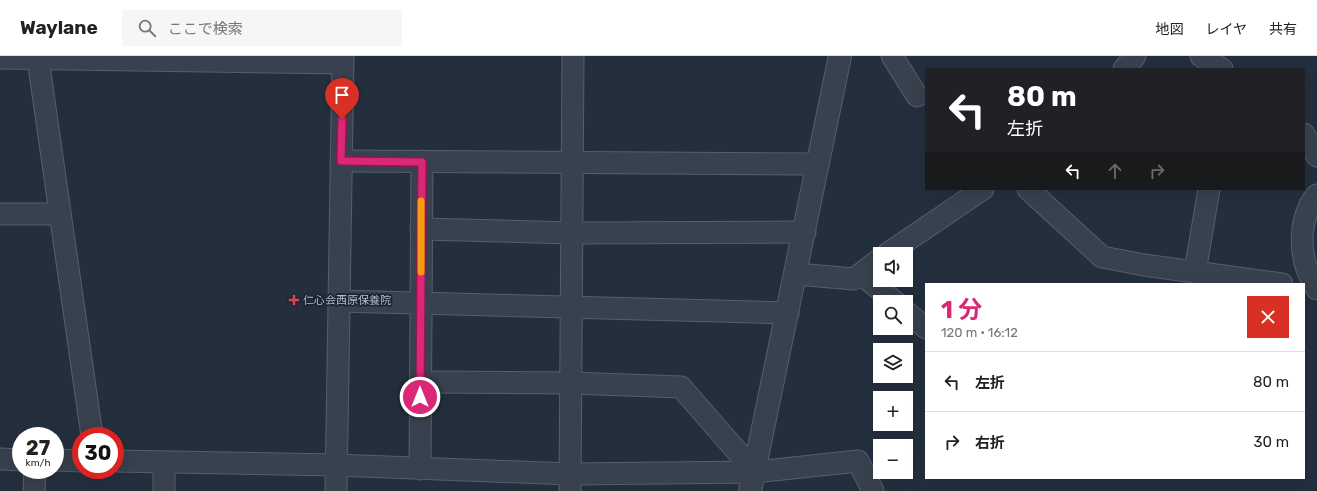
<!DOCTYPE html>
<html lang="ja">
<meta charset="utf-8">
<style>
:root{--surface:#fff;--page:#f6f6f6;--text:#222;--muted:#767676;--line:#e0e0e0;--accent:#db2777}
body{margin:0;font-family:Rubik,"Noto Sans JP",sans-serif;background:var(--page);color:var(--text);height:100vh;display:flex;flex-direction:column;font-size:15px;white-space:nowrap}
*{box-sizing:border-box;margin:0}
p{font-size:13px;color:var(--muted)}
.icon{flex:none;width:22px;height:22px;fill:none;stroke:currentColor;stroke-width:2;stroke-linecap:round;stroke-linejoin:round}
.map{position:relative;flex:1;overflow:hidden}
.side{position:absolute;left:925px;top:227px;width:380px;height:196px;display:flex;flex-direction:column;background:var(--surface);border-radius:0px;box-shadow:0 4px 16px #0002}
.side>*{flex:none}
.guide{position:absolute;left:925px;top:12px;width:380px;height:122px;border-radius:0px;box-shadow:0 4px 16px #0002;background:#202124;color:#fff;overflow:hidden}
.buttons{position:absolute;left:873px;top:191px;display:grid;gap:8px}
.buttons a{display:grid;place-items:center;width:40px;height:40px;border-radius:0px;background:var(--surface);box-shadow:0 4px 16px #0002;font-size:20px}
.speed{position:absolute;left:12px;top:371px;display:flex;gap:8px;font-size:20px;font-weight:700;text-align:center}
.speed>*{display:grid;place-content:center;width:52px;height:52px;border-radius:50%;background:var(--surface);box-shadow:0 4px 16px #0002;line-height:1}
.speed small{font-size:10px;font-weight:400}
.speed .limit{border:6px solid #d22;background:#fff;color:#111}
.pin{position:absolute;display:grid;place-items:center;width:34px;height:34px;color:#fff;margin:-41px -17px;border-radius:50% 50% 50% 0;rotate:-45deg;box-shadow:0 0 4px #0007}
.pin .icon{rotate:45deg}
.me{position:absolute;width:44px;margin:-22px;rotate:0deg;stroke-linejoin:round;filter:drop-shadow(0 0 3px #0008)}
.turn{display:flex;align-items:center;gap:14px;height:84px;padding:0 16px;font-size:18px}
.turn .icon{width:52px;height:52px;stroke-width:2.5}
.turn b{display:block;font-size:28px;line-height:34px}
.lanes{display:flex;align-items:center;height:38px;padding:0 16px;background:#0003;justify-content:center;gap:20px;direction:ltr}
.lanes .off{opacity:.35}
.round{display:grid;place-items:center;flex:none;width:42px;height:42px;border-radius:0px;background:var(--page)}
.summary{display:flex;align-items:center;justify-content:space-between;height:68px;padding:0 16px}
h1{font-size:24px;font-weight:700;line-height:30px;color:var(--accent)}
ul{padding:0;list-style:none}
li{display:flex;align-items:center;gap:12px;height:60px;padding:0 16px;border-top:1px solid var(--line)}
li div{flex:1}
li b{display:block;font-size:15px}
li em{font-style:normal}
header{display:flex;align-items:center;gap:24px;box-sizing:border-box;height:56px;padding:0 20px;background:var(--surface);border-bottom:1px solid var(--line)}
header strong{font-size:19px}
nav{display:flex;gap:22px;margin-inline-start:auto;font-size:14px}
.search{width:280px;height:36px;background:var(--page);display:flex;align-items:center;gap:10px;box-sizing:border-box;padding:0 14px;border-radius:0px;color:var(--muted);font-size:15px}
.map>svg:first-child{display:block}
</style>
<header>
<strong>Waylane</strong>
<div class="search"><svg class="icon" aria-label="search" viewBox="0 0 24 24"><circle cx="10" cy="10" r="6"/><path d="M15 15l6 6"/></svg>ここで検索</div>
<nav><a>地図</a><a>レイヤ</a><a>共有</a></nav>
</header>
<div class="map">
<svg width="1317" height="435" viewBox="0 0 1317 435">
<rect width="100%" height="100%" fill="#242f3e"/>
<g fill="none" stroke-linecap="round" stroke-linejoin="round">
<defs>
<g id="minor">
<path d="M892,0l25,40"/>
<path d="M1201,0l21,13"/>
<path d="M0,2l343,5"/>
<path d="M38,3l54,377"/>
<path d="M1124,13l11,-13"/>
<path d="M1304,78l13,22"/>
<path d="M341,105l477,3"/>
<path d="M1028,133l74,68 42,8 138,19"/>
<path d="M0,158h60"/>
<path d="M421,173l151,4 233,-1"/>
<path d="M887,198l96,-65"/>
<path d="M1195,216l14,-83"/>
<path d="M796,218l58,5 26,-20"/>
<path d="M861,218l34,28"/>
<path d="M1317,233c-4,-7 -9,-15 -11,-23 -6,-20 -5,-42 4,-61 2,-4 4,-7 7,-10"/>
<path d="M339,245l449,12"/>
<path d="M906,256l20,16"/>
<path d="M420,326l151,1 110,4 74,85"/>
<path d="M0,403l21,1"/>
<path d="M55,404l26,1"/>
<path d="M115,405l221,4 234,9 185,-2 103,-11 15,30"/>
<path d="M164,406v29"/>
<path d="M420,413l2,-308"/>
<path d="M34,435l1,-21"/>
<path d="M336,435l7,-435"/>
<path d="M570,435l3,-435"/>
</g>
<path id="tertiary" d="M750,435l90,-435"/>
</defs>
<use href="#minor" stroke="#565f6c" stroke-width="23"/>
<use href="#tertiary" stroke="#565f6c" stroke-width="24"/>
<use href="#minor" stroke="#38414e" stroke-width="21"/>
<use href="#tertiary" stroke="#38414e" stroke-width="22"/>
</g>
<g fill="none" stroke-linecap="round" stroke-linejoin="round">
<defs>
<path id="route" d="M342,63l-1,42 81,1 -2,235"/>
</defs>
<use href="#route" stroke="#8e194d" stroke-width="10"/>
<use href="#route" stroke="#db2777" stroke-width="7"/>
<path stroke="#f59e0b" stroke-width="7" d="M421,216v-71"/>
</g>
<path fill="#e0444e" stroke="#1d2633" stroke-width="1.5" d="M292 238h4v4h4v4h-4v4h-4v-4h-4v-4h4z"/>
<g text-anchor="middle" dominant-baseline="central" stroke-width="3.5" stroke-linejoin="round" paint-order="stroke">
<g font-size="11" fill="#b4bcc9" stroke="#1d2633" text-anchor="start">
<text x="303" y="244">仁心会西原保養院</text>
</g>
</g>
</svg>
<div class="buttons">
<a><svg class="icon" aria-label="sound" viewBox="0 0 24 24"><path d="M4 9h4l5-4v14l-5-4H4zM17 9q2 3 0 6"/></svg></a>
<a><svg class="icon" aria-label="search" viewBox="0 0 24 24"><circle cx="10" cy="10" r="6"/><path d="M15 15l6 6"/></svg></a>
<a><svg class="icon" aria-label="layers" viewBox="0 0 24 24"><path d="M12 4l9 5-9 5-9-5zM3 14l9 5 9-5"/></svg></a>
<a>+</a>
<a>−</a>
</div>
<div class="speed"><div>27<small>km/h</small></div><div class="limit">30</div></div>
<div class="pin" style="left:342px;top:63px;background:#d93025"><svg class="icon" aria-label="arrive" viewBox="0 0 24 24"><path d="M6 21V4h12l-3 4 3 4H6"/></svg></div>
<svg class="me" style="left:420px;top:341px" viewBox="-20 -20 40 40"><circle r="17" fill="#db2777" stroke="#fff" stroke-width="3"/><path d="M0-11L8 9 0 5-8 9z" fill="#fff"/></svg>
<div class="guide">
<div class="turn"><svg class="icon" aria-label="left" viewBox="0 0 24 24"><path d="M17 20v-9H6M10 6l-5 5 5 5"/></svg><div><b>80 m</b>左折</div></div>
<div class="lanes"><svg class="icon" aria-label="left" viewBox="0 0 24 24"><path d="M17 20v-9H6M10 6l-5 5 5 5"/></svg><svg class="icon off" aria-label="ahead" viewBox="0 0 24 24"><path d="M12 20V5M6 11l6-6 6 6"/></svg><svg class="icon off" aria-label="right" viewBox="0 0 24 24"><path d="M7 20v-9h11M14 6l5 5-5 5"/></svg></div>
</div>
<section class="side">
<div class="summary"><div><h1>1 分</h1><p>120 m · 16:12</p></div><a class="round" style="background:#d93025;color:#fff"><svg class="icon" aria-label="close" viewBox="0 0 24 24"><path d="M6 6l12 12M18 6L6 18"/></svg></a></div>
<ul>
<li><svg class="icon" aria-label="left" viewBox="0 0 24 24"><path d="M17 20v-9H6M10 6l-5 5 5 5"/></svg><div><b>左折</b></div><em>80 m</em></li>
<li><svg class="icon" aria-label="right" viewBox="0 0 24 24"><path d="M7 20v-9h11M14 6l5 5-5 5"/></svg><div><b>右折</b></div><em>30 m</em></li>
</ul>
</section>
</div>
